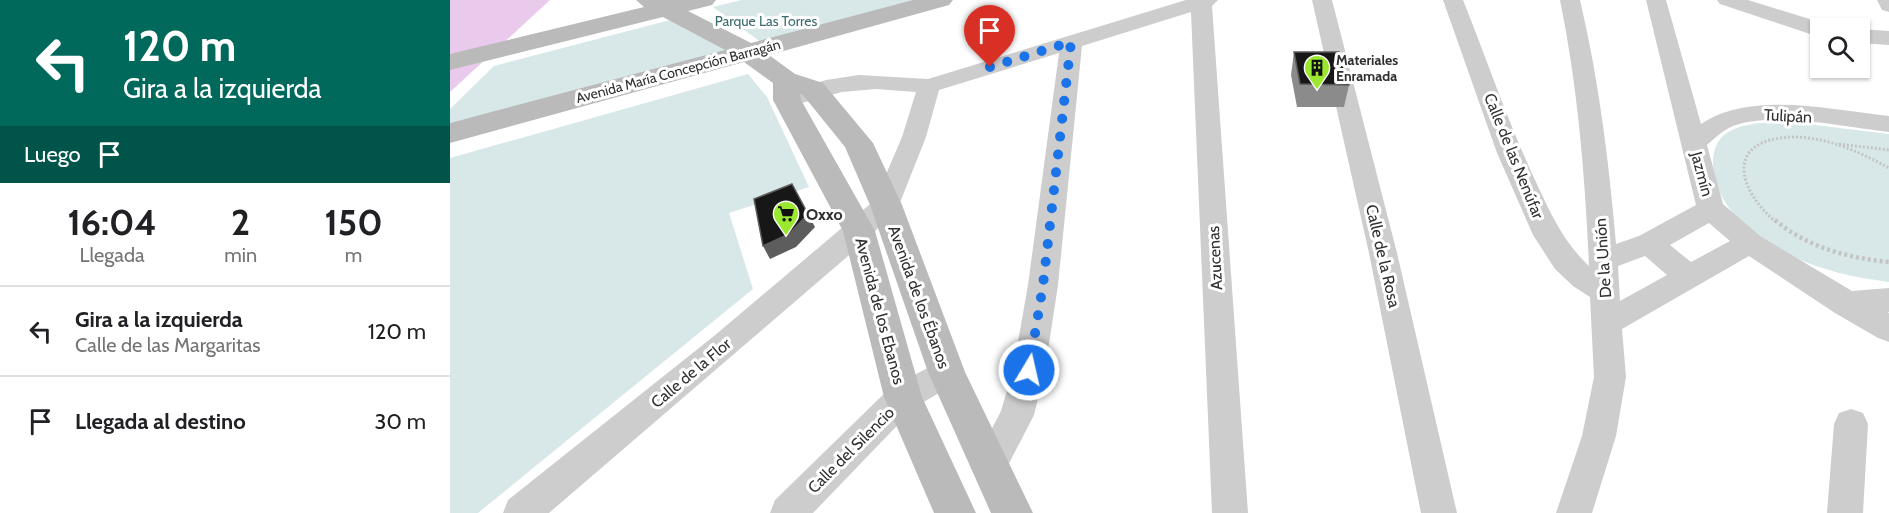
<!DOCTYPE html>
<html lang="es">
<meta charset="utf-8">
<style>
:root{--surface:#fff;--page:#f2f2f2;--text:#202124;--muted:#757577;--line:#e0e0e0}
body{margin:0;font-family:Cabin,sans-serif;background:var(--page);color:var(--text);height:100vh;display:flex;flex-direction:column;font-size:22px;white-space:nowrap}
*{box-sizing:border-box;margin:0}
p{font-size:20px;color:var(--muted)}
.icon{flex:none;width:33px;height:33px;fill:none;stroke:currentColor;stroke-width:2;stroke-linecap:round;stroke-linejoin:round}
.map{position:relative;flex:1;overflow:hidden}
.side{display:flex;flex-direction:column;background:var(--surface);width:450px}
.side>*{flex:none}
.banner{background:#00695c;color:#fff;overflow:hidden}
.fabs{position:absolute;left:1360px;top:18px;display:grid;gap:12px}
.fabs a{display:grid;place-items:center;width:60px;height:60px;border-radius:0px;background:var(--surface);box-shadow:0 2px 4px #0004;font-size:30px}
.pin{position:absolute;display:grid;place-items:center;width:51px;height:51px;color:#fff;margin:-62px -26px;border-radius:50% 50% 50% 0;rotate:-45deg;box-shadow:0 0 6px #0007}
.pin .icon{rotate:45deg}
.me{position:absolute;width:66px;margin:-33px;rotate:9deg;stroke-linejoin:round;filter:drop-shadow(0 0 4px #0008)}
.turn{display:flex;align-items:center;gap:21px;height:126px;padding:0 24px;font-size:27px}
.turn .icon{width:78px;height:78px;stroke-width:2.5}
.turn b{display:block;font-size:42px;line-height:51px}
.then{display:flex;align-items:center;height:57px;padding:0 24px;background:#0003;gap:12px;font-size:22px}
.eta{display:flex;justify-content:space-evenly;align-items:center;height:102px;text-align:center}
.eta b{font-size:36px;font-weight:700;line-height:42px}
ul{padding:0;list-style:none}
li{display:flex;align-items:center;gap:18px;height:90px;padding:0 24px;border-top:2px solid var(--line)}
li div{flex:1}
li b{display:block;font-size:22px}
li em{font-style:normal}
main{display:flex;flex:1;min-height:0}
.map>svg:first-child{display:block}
</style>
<main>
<section class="side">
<div class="banner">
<div class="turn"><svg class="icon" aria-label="left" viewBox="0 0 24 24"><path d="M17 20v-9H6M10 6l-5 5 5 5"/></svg><div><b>120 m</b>Gira a la izquierda</div></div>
<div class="then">Luego<svg class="icon" aria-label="arrive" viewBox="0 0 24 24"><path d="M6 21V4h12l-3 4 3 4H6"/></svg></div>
</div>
<div class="eta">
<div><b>16:04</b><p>Llegada</p></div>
<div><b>2</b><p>min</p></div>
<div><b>150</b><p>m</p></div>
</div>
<ul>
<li><svg class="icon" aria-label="left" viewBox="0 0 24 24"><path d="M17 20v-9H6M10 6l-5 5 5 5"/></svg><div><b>Gira a la izquierda</b><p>Calle de las Margaritas</p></div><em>120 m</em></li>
<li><svg class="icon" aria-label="arrive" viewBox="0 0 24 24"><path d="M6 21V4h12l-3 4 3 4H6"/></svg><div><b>Llegada al destino</b></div><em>30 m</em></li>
</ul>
</section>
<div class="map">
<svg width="1439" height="513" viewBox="0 0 1439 513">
<rect width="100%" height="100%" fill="#fff"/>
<g fill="#d8e8e8">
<path d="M291,0h183l-162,43 -49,-36z"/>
<path d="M220,20l59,32 -279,71v-14l44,-43z"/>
<path d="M298,74l19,23 42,90 -80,26 24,76 -275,224h-28v-355z"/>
<path d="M1332,121l107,13v148c-37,-5 -71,-12 -105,-30 -33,-18 -70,-47 -71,-88 0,-11 2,-21 11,-29 15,-12 39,-12 58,-14z"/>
</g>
<path fill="#e9caed" d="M0,0h100l-100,92z"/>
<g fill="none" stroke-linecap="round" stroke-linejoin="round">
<g stroke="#c4c4c4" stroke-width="3" stroke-dasharray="2 2" stroke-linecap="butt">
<path d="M1389,144l50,6"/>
<path d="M1326,222c-40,-34 -51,-83 17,-85 34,0 67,15 96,31"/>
</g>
<path stroke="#c4c4c4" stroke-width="4.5" stroke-dasharray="3 3" stroke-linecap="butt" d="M1325,220c32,27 72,38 114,42"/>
<g fill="#cdcdcd" fill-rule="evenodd">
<path d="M736,0h32l-6,6 36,507h-36l-21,-501 -109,34 -24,239 -13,85 -11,45 -32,62 -12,4 -12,-4 -5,-12 28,-54 12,-41 15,-85 31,-232 -120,37 -13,47 -27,68 -30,33 -320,275h-46l5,-13 206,-164 161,-136 27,-63 14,-45 -40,-3 -34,3 -51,14 -8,-3 -4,-5 4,-5 43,-13 33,-5 69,4z"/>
<path d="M862,0h20l65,253 60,260h-36l-52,-260z"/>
<path d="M993,0h20c24,60 45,122 72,180 15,32 28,62 54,86 -4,-90 -11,-178 -29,-266h20c19,81 29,162 36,244l23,-8 57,-31 -50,-205h20l35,124c50,-34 132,-14 188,-8v16c-43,-5 -116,-21 -156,-6 -10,4 -18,12 -26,19l16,59 37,32 92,55 37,-3v24h-2l2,1v29l-11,-4 -43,-25 -86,-57 -127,73 4,48 -10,59 -24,77h-36l26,-77 12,-59 -4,-80 -17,-11 -18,-17 -22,-34 -36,-82zM1259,223l21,18 -39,21 -21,-17zM1195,256l22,19 -47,26 -2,-35z"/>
<path d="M1267,0h31l81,25 2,3h-10v8l-8,-1 -93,-31z"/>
<path d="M1427,0h12v12l-7,-2z"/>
<path d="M1410,29l29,2v14l-29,-2z"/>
<path d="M497,358l11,4 5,10 -5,10 -43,25 -102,106h-43l5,-13 116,-113z"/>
<path d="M1401,409l12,4 5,11 -5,89h-36l7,-89 5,-11z"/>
</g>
<path fill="#bababa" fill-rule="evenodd" d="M186,0h80l-4,5 -24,6 63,32 162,-43h40l-4,5 -180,50 26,19 28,9 50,60 29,62 63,167 68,141h-42l-63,-141 -58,-167 -25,-58 -42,-52 -3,-1 1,6 74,131 47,166 54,116h-42l-50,-116 -41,-166 -70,-131v-17l-29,-21 -294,81v-20l275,-73 -62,-33 -213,53v-16l194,-47z"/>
</g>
<path fill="#8b8b8b" d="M844,52l55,33 -5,22h-47l-6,-32z"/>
<path fill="#5d5d5d" d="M358,214l7,13 -19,20 -26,12 -7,-13z"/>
<g fill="#171717" stroke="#5d5d5d" stroke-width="1.5">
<path d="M844,52h45l10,33 -49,-1z"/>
<path d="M342,184l16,30 -19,20 -26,12 -9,-47z"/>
</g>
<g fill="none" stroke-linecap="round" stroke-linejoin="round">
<path stroke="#1a73e8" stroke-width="10" stroke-dasharray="0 18" d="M540,67l81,-25 -28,243 -14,85"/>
</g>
<defs>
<symbol id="building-pin" viewBox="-11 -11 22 30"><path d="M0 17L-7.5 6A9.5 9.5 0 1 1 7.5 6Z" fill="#9be831" stroke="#fff"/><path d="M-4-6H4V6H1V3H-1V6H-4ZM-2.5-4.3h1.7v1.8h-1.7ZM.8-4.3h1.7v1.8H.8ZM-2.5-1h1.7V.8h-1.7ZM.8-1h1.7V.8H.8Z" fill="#111"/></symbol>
<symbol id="supermarket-pin" viewBox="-11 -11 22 30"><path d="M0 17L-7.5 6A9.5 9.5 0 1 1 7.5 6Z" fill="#9be831" stroke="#fff"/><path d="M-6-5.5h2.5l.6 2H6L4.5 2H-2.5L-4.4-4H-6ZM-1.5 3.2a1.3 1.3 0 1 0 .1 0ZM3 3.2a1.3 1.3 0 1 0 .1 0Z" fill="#111"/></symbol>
</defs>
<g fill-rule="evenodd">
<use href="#building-pin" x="852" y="53" width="30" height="40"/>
<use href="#supermarket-pin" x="321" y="199" width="30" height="40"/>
</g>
<g text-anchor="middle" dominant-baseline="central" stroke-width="6" stroke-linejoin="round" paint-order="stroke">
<g font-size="14" fill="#3c6c6d" stroke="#fff">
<text x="316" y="21">Parque Las Torres</text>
</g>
<g font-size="14" font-weight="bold" fill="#303030" stroke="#fff" text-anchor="start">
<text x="886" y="60">Materiales<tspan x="886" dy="16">Enramada</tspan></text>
</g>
<g font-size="14" fill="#303030" stroke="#fff">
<text transform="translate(228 71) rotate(-15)">Avenida María Concepción Barragán</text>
</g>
<g font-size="16" fill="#303030" stroke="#fff">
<text transform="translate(1338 116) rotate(3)">Tulipán</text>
<text transform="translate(1064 156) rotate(68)">Calle de las Nenúfar</text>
<text transform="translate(1252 174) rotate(75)">Jazmín</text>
<text transform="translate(933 256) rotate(77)">Calle de la Rosa</text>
<text transform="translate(765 258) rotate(-93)">Azucenas</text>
<text transform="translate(1153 258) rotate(-94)">De la Unión</text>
<text transform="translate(469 297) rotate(70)">Avenida de los Ébanos</text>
<text transform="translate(430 311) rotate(75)">Avenida de los Ebanos</text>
<text transform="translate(241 373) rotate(-40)">Calle de la Flor</text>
<text transform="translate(401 450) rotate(-45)">Calle del Silencio</text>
</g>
<g font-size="16" font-weight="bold" fill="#303030" stroke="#fff" text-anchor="start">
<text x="356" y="214">Oxxo</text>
</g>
</g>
</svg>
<div class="fabs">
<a><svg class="icon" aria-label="search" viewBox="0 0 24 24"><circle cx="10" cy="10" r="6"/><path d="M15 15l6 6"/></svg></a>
</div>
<div class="pin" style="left:540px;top:67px;background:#d93025"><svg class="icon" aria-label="arrive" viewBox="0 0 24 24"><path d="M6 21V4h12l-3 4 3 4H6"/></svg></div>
<svg class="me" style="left:579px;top:370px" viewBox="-20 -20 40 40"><circle r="17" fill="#1a73e8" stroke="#fff" stroke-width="3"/><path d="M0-11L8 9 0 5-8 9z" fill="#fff"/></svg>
</div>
</main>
